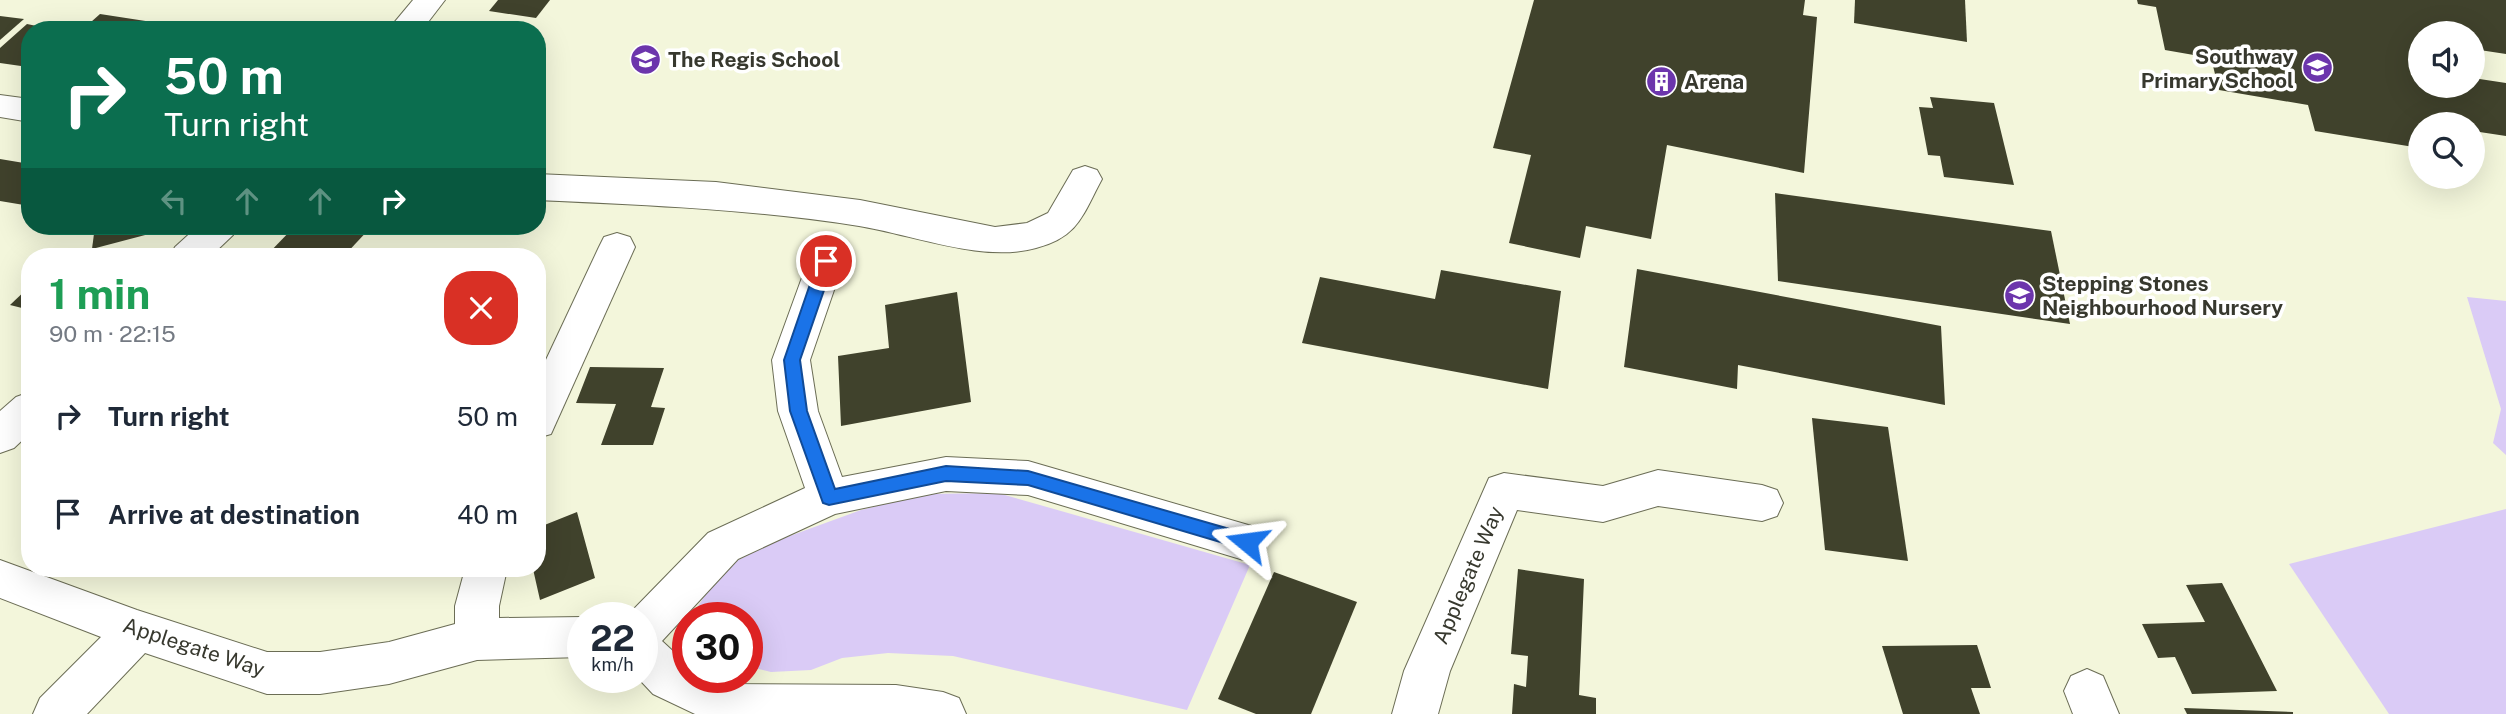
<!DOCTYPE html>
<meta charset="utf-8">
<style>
:root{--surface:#fff;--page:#f2f2f3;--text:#1f2937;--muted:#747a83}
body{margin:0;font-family:"Public Sans",sans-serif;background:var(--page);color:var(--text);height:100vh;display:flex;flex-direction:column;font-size:26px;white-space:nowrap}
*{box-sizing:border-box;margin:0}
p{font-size:23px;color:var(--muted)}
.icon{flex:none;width:38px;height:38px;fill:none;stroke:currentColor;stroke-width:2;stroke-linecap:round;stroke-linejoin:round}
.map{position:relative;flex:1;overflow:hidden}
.drawer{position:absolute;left:21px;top:248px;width:525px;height:329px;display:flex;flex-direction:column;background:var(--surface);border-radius:28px;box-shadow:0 7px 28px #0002}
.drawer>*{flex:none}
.banner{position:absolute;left:21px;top:21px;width:525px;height:214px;border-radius:28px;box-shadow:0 7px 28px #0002;background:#0b6e4f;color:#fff;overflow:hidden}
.buttons{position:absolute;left:2408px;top:21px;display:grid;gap:14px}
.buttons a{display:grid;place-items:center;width:77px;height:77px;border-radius:50%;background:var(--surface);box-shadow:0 7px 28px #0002;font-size:35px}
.speed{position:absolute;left:567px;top:602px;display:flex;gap:14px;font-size:35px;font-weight:700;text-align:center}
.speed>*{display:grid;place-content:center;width:91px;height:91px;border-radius:50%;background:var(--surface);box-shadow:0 7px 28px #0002;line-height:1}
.speed small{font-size:18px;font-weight:400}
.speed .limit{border:10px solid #d22;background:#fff;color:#111}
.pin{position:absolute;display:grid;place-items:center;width:60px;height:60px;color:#fff;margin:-30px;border:4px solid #fff;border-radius:50%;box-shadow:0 2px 7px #0007}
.me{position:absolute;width:77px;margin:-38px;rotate:286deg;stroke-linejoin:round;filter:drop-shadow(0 0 5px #0008)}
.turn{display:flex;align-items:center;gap:24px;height:147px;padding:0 28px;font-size:32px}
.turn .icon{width:91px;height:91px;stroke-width:2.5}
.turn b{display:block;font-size:49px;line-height:60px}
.lanes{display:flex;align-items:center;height:66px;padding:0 28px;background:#0003;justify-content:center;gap:35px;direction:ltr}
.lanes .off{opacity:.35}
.round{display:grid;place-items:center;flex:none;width:74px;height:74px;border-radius:28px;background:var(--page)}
.head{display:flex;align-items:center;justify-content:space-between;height:119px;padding:0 28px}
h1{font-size:42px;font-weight:700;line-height:52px;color:#1e9e55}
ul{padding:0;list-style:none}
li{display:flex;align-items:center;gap:21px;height:98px;padding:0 28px}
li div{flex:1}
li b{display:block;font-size:26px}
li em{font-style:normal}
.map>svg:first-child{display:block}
</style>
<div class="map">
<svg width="2506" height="714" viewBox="0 0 2506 714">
<rect width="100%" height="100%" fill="#f3f6db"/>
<g fill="#dacbf6">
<path d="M2467,297l39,4v154l-13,-12 8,-34z"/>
<path d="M998,493l252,72 -63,145 -234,-54 -65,-3 -46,5 -31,12 -40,2 -24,-6v-48h-53v-6l14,-21 28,-30 40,-20 85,-31 63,-16z"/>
<path d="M2506,509v205h-117l-100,-150z"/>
</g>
<g fill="#40422c">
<path d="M498,0h52l-14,18 -47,-7z"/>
<path d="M1534,0h271l-2,15 14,2 -13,156 -137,-28 -16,94 -65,-13 -6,32 -71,-15 22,-88 -38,-7z"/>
<path d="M1855,0h110l2,42 -113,-19z"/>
<path d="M2137,0h369v54l-33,-5v-16h-53v53h53v-8l33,5v53l-33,-5v-7h-53v24l-105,-17 -7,-26 -89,-15 -8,-32 -46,-8 -9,-43 -18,-3z"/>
<path d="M100,14l52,8 -9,8h-61z"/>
<path d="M0,16l24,3 -24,21z"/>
<path d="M27,24l29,6h-26v28l-9,8 -21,-3v-15z"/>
<path d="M1930,97l64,6 20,82 -70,-8 -4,-21 -12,-1 -9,-48 14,1z"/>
<path d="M0,159l30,5v42l-30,-5z"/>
<path d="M1775,193l276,38 19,93 -292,-43z"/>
<path d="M95,226h55l-1,8 -57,15z"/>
<path d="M295,226h77l-29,31h-78z"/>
<path d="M69,249l29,7v1h-38z"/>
<path d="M1637,269l304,57 4,79 -207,-40 -1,24 -113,-22z"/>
<path d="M1441,270l120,21 -13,98 -246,-46 18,-66 115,22z"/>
<path d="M30,286v24l-20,-5z"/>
<path d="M957,292l14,110 -130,24 -3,-70 51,-8 -4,-43z"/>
<path d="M590,367l74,1 -13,39 14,1 -12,37h-52l15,-41 -40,-1z"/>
<path d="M1812,418l76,9 20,134 -83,-11z"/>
<path d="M577,512l18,66 -55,22 -7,-31h4v-41z"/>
<path d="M1518,569l66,10 -5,116 17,3v16h-84l2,-30 12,3 2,-31 -17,-2z"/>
<path d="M1274,572l83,30 -46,112h-55l-38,-15z"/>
<path d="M2222,583l55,108 -85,3 -17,-37 -17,1 -16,-34 63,-2 -19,-37z"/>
<path d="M1977,645l14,43h-20l9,26h-77l-21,-68z"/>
<path d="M2184,708l109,4v2h-106z"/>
</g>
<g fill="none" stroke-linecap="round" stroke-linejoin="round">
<defs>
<g id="minor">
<path d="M413,0h32l-23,30h-34z"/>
<path d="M0,95l30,4v23l-30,-5z"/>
<path d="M1085,166l12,4 5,9c-19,35 -23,58 -66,69 -53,15 -122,-13 -177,-22 -107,-17 -214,-21 -322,-26v-26l179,8 144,18 135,27 32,-4 21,-10 25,-43z"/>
<path d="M198,226h40l-5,9 -23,22h-40l5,-10z"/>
<path d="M617,233l13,4 5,10 -84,187 -14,4v-59l62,-132 5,-10z"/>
<path d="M826,247l13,4 5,10 -34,99 8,51 24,66 104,-20 82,4 234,68 6,13 -6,13 -15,6 -219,-66 -82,-4 -111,23 -97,45 -76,82 26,24v12h26l15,7 167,1 47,7 16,6 7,16h-271l-42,-20 -16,-17h5v-59l-16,-1 82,-84 97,-45 -27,-77 -6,-51 36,-99 5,-10z"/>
<path d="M30,392v41l-16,15 -14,5v-42l16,-14z"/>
<path d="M1658,470l104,15 15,5 6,13 -6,13 -15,5 -104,-15 -55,16 -86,-12 -67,161 -12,43h-46l12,-43 85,-193 15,-5 99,13z"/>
<path d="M0,560l137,50 130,42h53l69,-10 66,-18v-18l10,-37h42l-8,37v12l84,-1 3,1h-3v39l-106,3 -88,24 -69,10h-53l-122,-41 -58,61h-54l7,-16 61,-61 -101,-39z"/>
<path d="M2087,669l16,7 16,38h-46l-9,-23 7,-15z"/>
</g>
</defs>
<use href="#minor" stroke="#6b6d55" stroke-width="2"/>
<use href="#minor" fill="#fff" fill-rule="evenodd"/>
</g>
<path fill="#1a73e8" stroke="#114b97" stroke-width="2" d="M826,255l8,6 -34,99 7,51 28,78 111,-23 82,5 219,63 6,3 3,5 -3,5 -6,3 -219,-65 -82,-4 -117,24 -6,-2 -33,-92 -6,-51 34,-99z"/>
<defs>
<symbol id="school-disc" viewBox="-11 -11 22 22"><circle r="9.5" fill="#6c35ac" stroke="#fff"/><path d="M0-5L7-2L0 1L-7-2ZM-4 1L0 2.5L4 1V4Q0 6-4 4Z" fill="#fff"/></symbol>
<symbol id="building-disc" viewBox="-11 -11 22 22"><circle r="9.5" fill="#6c35ac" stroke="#fff"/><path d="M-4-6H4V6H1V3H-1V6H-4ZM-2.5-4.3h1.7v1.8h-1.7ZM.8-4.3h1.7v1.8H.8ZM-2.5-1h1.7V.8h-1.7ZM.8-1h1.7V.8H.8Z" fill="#fff"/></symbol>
</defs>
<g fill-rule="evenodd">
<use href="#school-disc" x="628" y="42" width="35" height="35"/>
<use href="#school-disc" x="2300" y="50" width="35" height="35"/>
<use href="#building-disc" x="1644" y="64" width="35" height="35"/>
<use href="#school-disc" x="2002" y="278" width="35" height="35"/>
</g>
<g text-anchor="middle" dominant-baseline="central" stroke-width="7" stroke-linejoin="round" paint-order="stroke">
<g font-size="21" font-weight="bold" fill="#37382e" stroke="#fff" text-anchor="start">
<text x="2294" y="56" text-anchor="end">Southway<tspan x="2294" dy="24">Primary School</tspan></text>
<text x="668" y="59">The Regis School</text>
<text x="1684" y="81">Arena</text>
<text x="2042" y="283">Stepping Stones<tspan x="2042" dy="24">Neighbourhood Nursery</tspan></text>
</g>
<g font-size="21" fill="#37382e" stroke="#fff">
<text transform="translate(1468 575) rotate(-67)">Applegate Way</text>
<text transform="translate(194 647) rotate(18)">Applegate Way</text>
</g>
</g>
</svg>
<div class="buttons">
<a><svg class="icon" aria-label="sound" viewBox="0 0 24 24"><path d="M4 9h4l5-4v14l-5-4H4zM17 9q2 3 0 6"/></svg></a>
<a><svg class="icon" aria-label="search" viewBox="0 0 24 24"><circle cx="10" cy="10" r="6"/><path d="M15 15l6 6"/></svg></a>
</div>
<div class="speed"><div>22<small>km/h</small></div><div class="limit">30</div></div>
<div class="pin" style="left:826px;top:261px;background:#d93025"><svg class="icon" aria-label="arrive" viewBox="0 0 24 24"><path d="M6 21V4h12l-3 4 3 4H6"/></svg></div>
<svg class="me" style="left:1247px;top:542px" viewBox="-20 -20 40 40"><path d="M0-17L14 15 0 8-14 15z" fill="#1a73e8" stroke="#fff" stroke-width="4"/></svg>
<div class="banner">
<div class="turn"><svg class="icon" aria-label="right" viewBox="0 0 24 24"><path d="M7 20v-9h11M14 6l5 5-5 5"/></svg><div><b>50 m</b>Turn right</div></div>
<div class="lanes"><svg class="icon off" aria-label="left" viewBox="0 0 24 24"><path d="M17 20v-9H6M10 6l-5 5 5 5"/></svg><svg class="icon off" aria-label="ahead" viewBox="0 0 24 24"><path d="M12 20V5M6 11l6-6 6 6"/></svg><svg class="icon off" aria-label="ahead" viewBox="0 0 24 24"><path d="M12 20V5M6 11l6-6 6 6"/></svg><svg class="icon" aria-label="right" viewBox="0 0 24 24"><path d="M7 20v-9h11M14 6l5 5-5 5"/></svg></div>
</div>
<section class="drawer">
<div class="head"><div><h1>1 min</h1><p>90 m · 22:15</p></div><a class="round" style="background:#d93025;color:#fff"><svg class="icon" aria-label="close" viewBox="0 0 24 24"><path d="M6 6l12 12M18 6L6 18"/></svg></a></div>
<ul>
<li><svg class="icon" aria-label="right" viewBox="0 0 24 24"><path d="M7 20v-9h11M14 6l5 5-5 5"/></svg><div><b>Turn right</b></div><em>50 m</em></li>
<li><svg class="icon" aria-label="arrive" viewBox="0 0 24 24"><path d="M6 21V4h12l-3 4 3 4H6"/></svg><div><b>Arrive at destination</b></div><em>40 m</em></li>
</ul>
</section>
</div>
